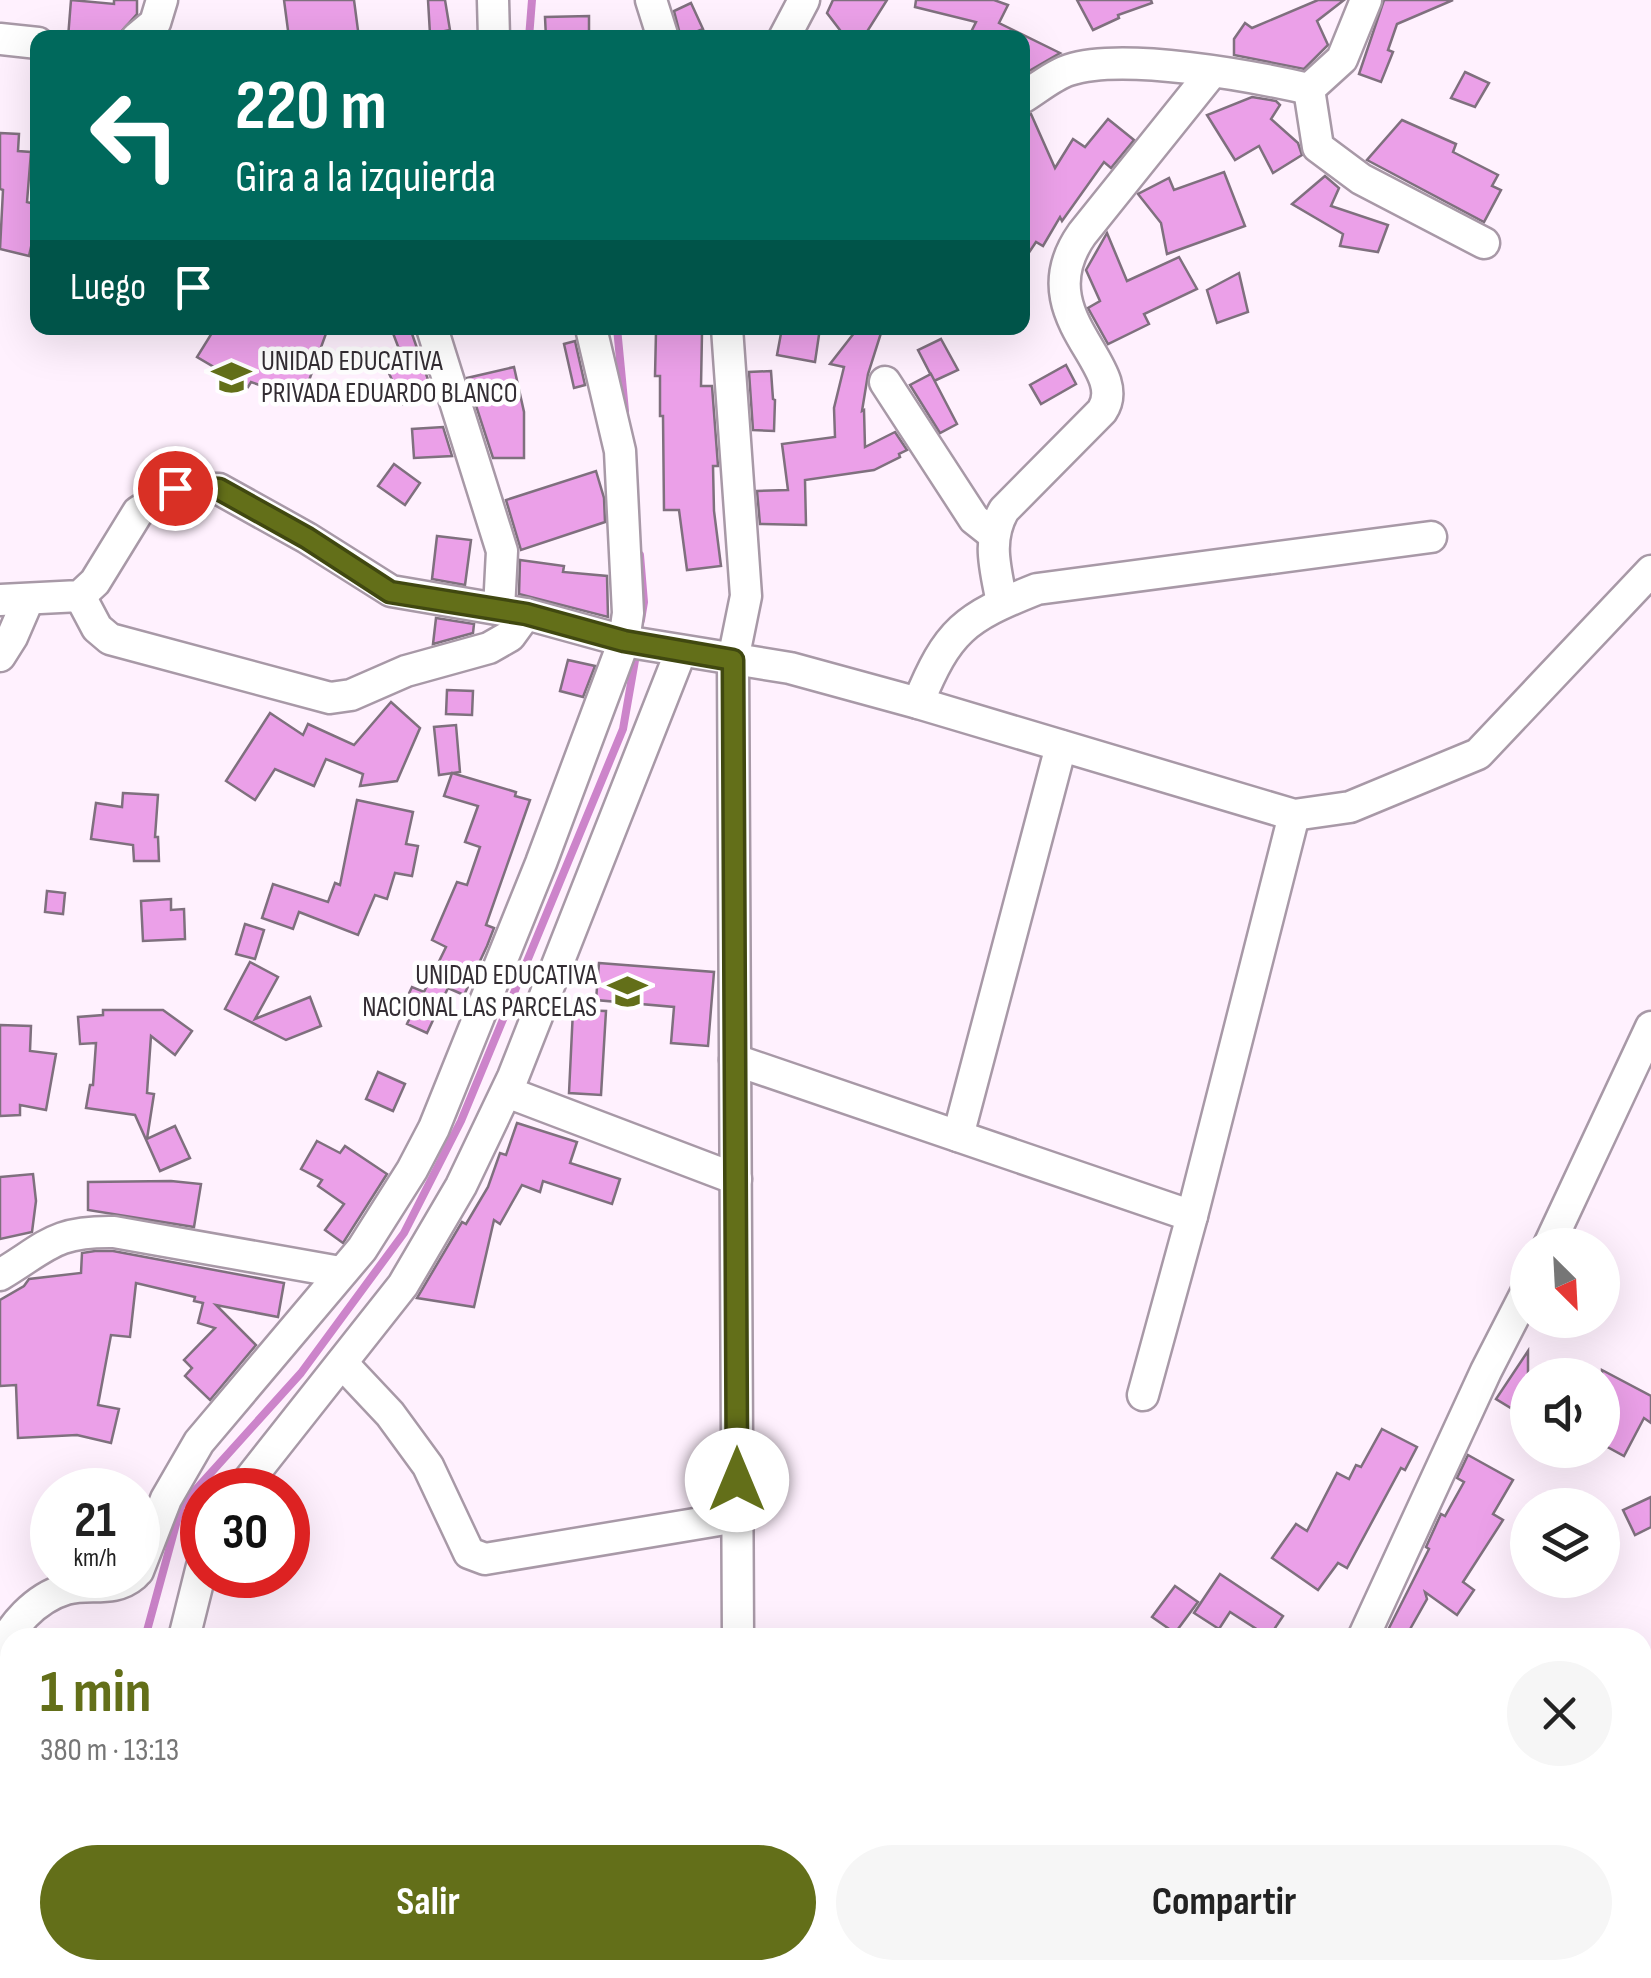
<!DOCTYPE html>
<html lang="es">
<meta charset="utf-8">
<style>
:root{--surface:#fff;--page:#f6f6f6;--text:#222;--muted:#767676;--accent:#636f19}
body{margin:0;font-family:"Sofia Sans Condensed",sans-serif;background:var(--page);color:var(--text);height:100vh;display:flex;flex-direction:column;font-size:38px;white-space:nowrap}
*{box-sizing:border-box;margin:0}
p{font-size:32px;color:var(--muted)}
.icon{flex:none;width:55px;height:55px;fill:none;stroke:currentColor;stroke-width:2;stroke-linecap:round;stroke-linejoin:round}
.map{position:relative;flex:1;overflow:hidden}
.side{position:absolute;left:0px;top:1628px;width:1652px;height:352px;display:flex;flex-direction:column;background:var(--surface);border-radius:30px 30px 0 0;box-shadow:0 10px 40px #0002}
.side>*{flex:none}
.banner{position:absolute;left:30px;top:30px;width:1000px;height:305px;border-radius:20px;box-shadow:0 10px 40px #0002;background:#00695c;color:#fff;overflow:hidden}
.needle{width:65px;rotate:156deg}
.buttons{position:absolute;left:1510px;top:1228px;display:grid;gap:20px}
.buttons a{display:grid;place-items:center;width:110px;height:110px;border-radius:50%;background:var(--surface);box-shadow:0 10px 40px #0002;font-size:50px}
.speed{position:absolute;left:30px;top:1468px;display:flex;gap:20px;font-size:50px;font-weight:700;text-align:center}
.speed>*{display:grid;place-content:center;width:130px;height:130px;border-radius:50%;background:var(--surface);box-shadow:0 10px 40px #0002;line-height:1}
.speed small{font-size:25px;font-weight:400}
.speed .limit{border:15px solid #d22;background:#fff;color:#111}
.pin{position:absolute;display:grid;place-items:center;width:85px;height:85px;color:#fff;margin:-42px;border:5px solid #fff;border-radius:50%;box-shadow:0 2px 10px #0007}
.me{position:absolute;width:110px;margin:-55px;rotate:0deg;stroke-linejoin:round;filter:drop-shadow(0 0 8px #0008)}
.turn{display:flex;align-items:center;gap:35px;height:210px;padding:0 40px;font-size:45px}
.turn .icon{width:130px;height:130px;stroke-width:2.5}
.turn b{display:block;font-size:70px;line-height:85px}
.then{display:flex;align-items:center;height:95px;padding:0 40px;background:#0003;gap:20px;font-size:38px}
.round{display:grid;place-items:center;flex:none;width:105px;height:105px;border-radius:52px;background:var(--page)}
.summary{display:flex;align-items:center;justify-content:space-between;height:170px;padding:0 40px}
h1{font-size:60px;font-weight:700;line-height:75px;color:var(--accent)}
.button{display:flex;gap:20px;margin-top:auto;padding:20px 40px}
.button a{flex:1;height:115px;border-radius:60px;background:var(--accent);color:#fff;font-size:40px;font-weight:700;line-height:115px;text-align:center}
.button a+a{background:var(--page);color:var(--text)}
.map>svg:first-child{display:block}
</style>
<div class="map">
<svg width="1651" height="1978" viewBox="0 0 1651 1978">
<rect width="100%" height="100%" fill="#fff1fe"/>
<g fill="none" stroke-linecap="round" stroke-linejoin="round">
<g stroke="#cc84ca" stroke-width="8">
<path d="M529,38l3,-38"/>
<path d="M617,328l8,83"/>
<path d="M640,555l4,47 -3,18"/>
<path d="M145,1638l36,-132 120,-133 103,-140 57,-112 162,-392 14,-80"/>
<path d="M52,1978l2,-8"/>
</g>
</g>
<g fill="#eba0e8" stroke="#7f707e" stroke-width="2.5">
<path d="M71,0l43,4v-4h23v14l-18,20 -51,4z"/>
<path d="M284,0h70l5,38h-70z"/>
<path d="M428,0h17l5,30 -20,4z"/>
<path d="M833,0h54l-24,38h-17l-19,-25z"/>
<path d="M916,0h78l14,5 -9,18 61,30 -38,22v-37h-54l8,-16 -61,-15z"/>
<path d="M1077,0h74l1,3 -34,12 1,3 -26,12z"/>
<path d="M1318,0h26l-27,21 11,24 -24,24 -70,-14v-16l11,-16 7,5z"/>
<path d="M1384,0h69l-56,24 -9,26 5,2 -12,30 -22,-8z"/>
<path d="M691,3l12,26 -22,9 -7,-27z"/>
<path d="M589,16v22h-43l-1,-21z"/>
<path d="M1465,72l24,11 -14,24 -24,-9z"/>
<path d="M1252,97l24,4 4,4 -9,14 27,24 4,12 -29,18 -14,-27 -24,14 -28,-45z"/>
<path d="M1031,114l24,54 18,-29 12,8 23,-28 26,21 -23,28 -7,-6 -42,59 -2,-4 -17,29 -7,-4 -14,21v-146z"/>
<path d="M1402,120l54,24 -3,8 45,23 -6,11 9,4 -17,32 -117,-62z"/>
<path d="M0,133l19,1 -1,17 13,1 -4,50 11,3v33h-5l-4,18 -29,-7 3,-59 -3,-1z"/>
<path d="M1224,172l21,54 -78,28 -6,-31 -23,-29 31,-16 5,12z"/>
<path d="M1325,176l14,12 -8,18 57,19 -10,27 -38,-6 3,-12 -51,-30z"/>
<path d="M1107,233l20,48 52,-24 18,32 -53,25 5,10 -41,20 -20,-36 12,-7 -14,-31z"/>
<path d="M1239,273l9,39 -31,11 -10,-33z"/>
<path d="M215,328h113l-26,72 -51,-18 -3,5 -51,-30z"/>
<path d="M391,328h19l22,63 -29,13 -16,-35 17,-7z"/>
<path d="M782,328h38l-5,34 -38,-7z"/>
<path d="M858,328h15l8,5 -13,41 -6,37 2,-1 1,37 30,-15 12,18 -8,4 1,3 -26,13 -69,10 1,45 -46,-1 -3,-33 31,-1 -6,-46 53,-7 -1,-29 10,-41 -14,-3z"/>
<path d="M656,332l46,1 -1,53h11l6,80h-5l1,45 7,55 -34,4 -8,-60h-15l-1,-94h-3v-40h-5z"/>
<path d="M941,339l17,31 -24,11 -16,-31z"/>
<path d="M575,341l10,44 -11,3 -10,-44z"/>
<path d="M1066,365l10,19 -35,20 -11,-19z"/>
<path d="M514,367l10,45v46h-31l-26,-80z"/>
<path d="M771,371l2,28 2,1 -1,31 -21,-1 -4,-58z"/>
<path d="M931,374l26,50 -17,9 -30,-48z"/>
<path d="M443,427l9,29 -38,2 -2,-29z"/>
<path d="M394,464l26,19 -15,22 -27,-19z"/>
<path d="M596,471l8,27 1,24 -84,28 -15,-50z"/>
<path d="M437,536l34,4 -6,45 -33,-6z"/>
<path d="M520,560l44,6 -1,6 44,4 1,41 -89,-23z"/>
<path d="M436,618l38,6 -1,9 -40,11z"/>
<path d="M568,660l27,6 -12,31 -23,-6z"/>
<path d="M447,690l26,1 -1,24 -26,-1z"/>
<path d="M391,702l29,26 -23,53 -37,5 3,-12 -37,-15 -12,27 -39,-17 -20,31 -29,-19 44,-68 33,22 5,-11 46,21z"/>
<path d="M456,725l4,47 -21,3 -5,-48z"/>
<path d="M452,773l64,19 -1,4 15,4 -44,125 8,3 -7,18 -23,49 -16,-7 -21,45 -20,-9 6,-13 -10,-5 9,-19 12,5 22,-45 -14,-7 25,-58 10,3 13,-38 -15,-5 13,-36 -34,-10z"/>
<path d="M123,793l35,2 -3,42h3l1,24h-25l-1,-16 -42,-6 5,-36 26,4z"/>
<path d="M357,800l56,12 -7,32 12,2 -6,30 -17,-3 -8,26 -12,-4 -17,40 -59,-23 -6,17 -31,-11 11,-34 55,18 7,-19 5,2z"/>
<path d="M47,891l18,2 -2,21 -18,-2z"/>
<path d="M171,899v11l13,-1 1,30 -42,2 -2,-40z"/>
<path d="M245,924l19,6 -9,29 -19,-5z"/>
<path d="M250,962l28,15 -23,42 55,-22 11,29 -35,14 -61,-31z"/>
<path d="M599,963l115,9 -6,74 -37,-3 3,-36 -78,-7z"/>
<path d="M103,1010h60l29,21 -17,24 -24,-19 -4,57 7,1 -7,45 28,-13 15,32 -30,13 -25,-56 -49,-7 4,-23h3l3,-42 -16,1 -2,-27 25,-2z"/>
<path d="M573,1010l33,1 -5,84 -32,-2z"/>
<path d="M0,1025l31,1 -1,25 26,3 -10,56 -26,-5v10l-20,1z"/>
<path d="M378,1072l27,12 -12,27 -27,-12z"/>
<path d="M517,1123l60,19 -7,21 50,16 -8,25 -69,-23 -3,11 -18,-7 -22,39 -6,-4 -20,87 -57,-9 45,-76 4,2 22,-37 12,-34 6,2z"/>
<path d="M317,1141l23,12 5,-7 42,28 -44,69 -18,-13 19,-26 -26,-18 4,-6 -21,-11z"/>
<path d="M33,1174l3,27 -4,31 -32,7v-62z"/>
<path d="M171,1181l30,3 -7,43 -106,-17v-28z"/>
<path d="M95,1251h18l171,32 -6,34 -62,-12 40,40 -46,55 -25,-24 7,-8 -8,-8 31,-32 -17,-5 5,-20 -9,-2 1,-4 -59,-14 -6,54 -19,-2 -13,70 21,4 -8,34 -34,-8 -59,3 -2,-53 -16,1v-86l24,-14 5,-7 52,-6 1,-20z"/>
<path d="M1528,1351v49l-9,13 -23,-14z"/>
<path d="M1602,1370l49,26v27l-7,-5 -20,38 -22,-12z"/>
<path d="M1382,1429l35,18 -12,23 -4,-2 -54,100 -9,-5 -20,27 -46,-32 24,-34 11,7 30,-58 12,6 7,-14 5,2z"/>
<path d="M1468,1455l45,25 -20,34 10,6 -40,62 11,8 -17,25 -32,-23 2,7 -22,39h-21l45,-89 -3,-2 15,-33 4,2 19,-34 -7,-4z"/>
<path d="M1651,1497v30l-16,8 -12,-25z"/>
<path d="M1220,1574l63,42 -14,21 -39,-25 -11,17 -25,-16z"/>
<path d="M1175,1586l23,16 -23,31 -23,-16z"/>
</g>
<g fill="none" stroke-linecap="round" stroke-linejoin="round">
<defs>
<g id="minor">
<path d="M493,0l1,38"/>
<path d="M651,0l12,38"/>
<path d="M137,38l18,-15 7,-23"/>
<path d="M784,38l20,-38"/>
<path d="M0,39l38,4"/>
<path d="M1309,89l9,58 43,32 123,64"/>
<path d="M1309,89l33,-30 24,-59"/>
<path d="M1022,98c15,-9 31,-23 47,-28 54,-18 183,6 240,19"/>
<path d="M432,328l70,223 -3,58"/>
<path d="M727,328l19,268 -13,64 5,978"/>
<path d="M885,382l89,137 19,15"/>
<path d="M80,596l17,32 13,11 220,59 21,-3 55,-24 83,-23 21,-12 16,-22"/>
<path d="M0,600l80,-4 15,-14 43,-70 37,-24 44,1 88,49 84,53 135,23 98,27 166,27 128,35 376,112 56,-8 128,-53 173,-183"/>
<path d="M1002,603c-6,-33 -16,-62 2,-93l98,-99c30,-45 -78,-95 -20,-177l130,-162"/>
<path d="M0,656l12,-19 16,-37"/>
<path d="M918,703c30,-73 46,-85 119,-114l394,-52"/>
<path d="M735,1060l457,156"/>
<path d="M507,1092l229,87"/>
<path d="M958,1136l103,-390"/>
<path d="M1549,1245l102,-218"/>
<path d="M0,1275c48,-29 54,-44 114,-43l226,40"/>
<path d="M342,1363l48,51 38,52 41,87 16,6 252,-42"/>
<path d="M1143,1395l49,-179 102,-401"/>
<path d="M241,1490l162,-205 58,-99 52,-109 168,-426"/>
<path d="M138,1571l28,-72 33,-57 163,-193 50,-79 22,-42 107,-265 83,-222 4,-28 -8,-162 -29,-123"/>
<path d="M184,1638l18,-72"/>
<path d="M1363,1638l123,-267 42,-82"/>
<path d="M0,1655c9,-29 36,-57 66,-66 24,-7 47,4 68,-14"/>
<path d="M110,1978l3,-8"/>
<path d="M733,1978l1,-8"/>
<path d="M1210,1978l3,-8"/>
</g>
</defs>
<use href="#minor" stroke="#a899a7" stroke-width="35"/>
<use href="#minor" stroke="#fff" stroke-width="30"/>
</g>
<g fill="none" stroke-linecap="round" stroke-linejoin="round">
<defs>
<path id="route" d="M175,488l44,1 88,49 83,54 136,22 98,27 109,19 4,820"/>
</defs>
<use href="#route" stroke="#404810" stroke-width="25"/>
<use href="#route" stroke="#636f19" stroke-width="18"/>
</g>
<defs>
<symbol id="school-bare" viewBox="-9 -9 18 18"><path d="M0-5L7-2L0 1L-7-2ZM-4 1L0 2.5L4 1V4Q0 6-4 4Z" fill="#636f19" stroke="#fff" stroke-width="2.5" paint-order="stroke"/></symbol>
</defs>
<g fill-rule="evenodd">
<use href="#school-bare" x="204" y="350" width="55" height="55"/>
<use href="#school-bare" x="600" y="964" width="55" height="55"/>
</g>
<g text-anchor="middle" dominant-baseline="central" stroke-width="9" stroke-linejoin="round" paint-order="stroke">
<g font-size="28" fill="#332d33" stroke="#fff" text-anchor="start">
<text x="261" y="361">UNIDAD EDUCATIVA<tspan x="261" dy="32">PRIVADA EDUARDO BLANCO</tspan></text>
<text x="597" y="975" text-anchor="end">UNIDAD EDUCATIVA<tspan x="597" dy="32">NACIONAL LAS PARCELAS</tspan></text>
</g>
</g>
</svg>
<div class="buttons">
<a><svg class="needle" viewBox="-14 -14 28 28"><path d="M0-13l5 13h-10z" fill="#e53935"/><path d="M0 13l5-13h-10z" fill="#767676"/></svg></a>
<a><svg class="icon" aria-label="sound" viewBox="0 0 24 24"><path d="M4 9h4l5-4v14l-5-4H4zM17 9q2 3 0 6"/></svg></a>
<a><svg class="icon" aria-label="layers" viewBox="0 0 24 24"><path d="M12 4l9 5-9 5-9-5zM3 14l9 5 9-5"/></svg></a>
</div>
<div class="speed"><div>21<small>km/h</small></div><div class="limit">30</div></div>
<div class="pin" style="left:175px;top:488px;background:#d93025"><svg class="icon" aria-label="arrive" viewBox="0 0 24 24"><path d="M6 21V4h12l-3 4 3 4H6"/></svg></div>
<svg class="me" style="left:737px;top:1480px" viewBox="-20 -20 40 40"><circle r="19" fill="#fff"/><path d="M0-13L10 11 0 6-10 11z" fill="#636f19"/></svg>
<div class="banner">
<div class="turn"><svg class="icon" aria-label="left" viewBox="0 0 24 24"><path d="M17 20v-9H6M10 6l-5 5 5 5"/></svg><div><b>220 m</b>Gira a la izquierda</div></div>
<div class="then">Luego<svg class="icon" aria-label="arrive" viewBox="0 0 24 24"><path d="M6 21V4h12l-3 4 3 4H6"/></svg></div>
</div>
<section class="side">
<div class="summary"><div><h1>1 min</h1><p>380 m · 13:13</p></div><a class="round"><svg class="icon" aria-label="close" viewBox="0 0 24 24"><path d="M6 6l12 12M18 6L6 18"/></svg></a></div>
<div class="button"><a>Salir</a><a>Compartir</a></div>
</section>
</div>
